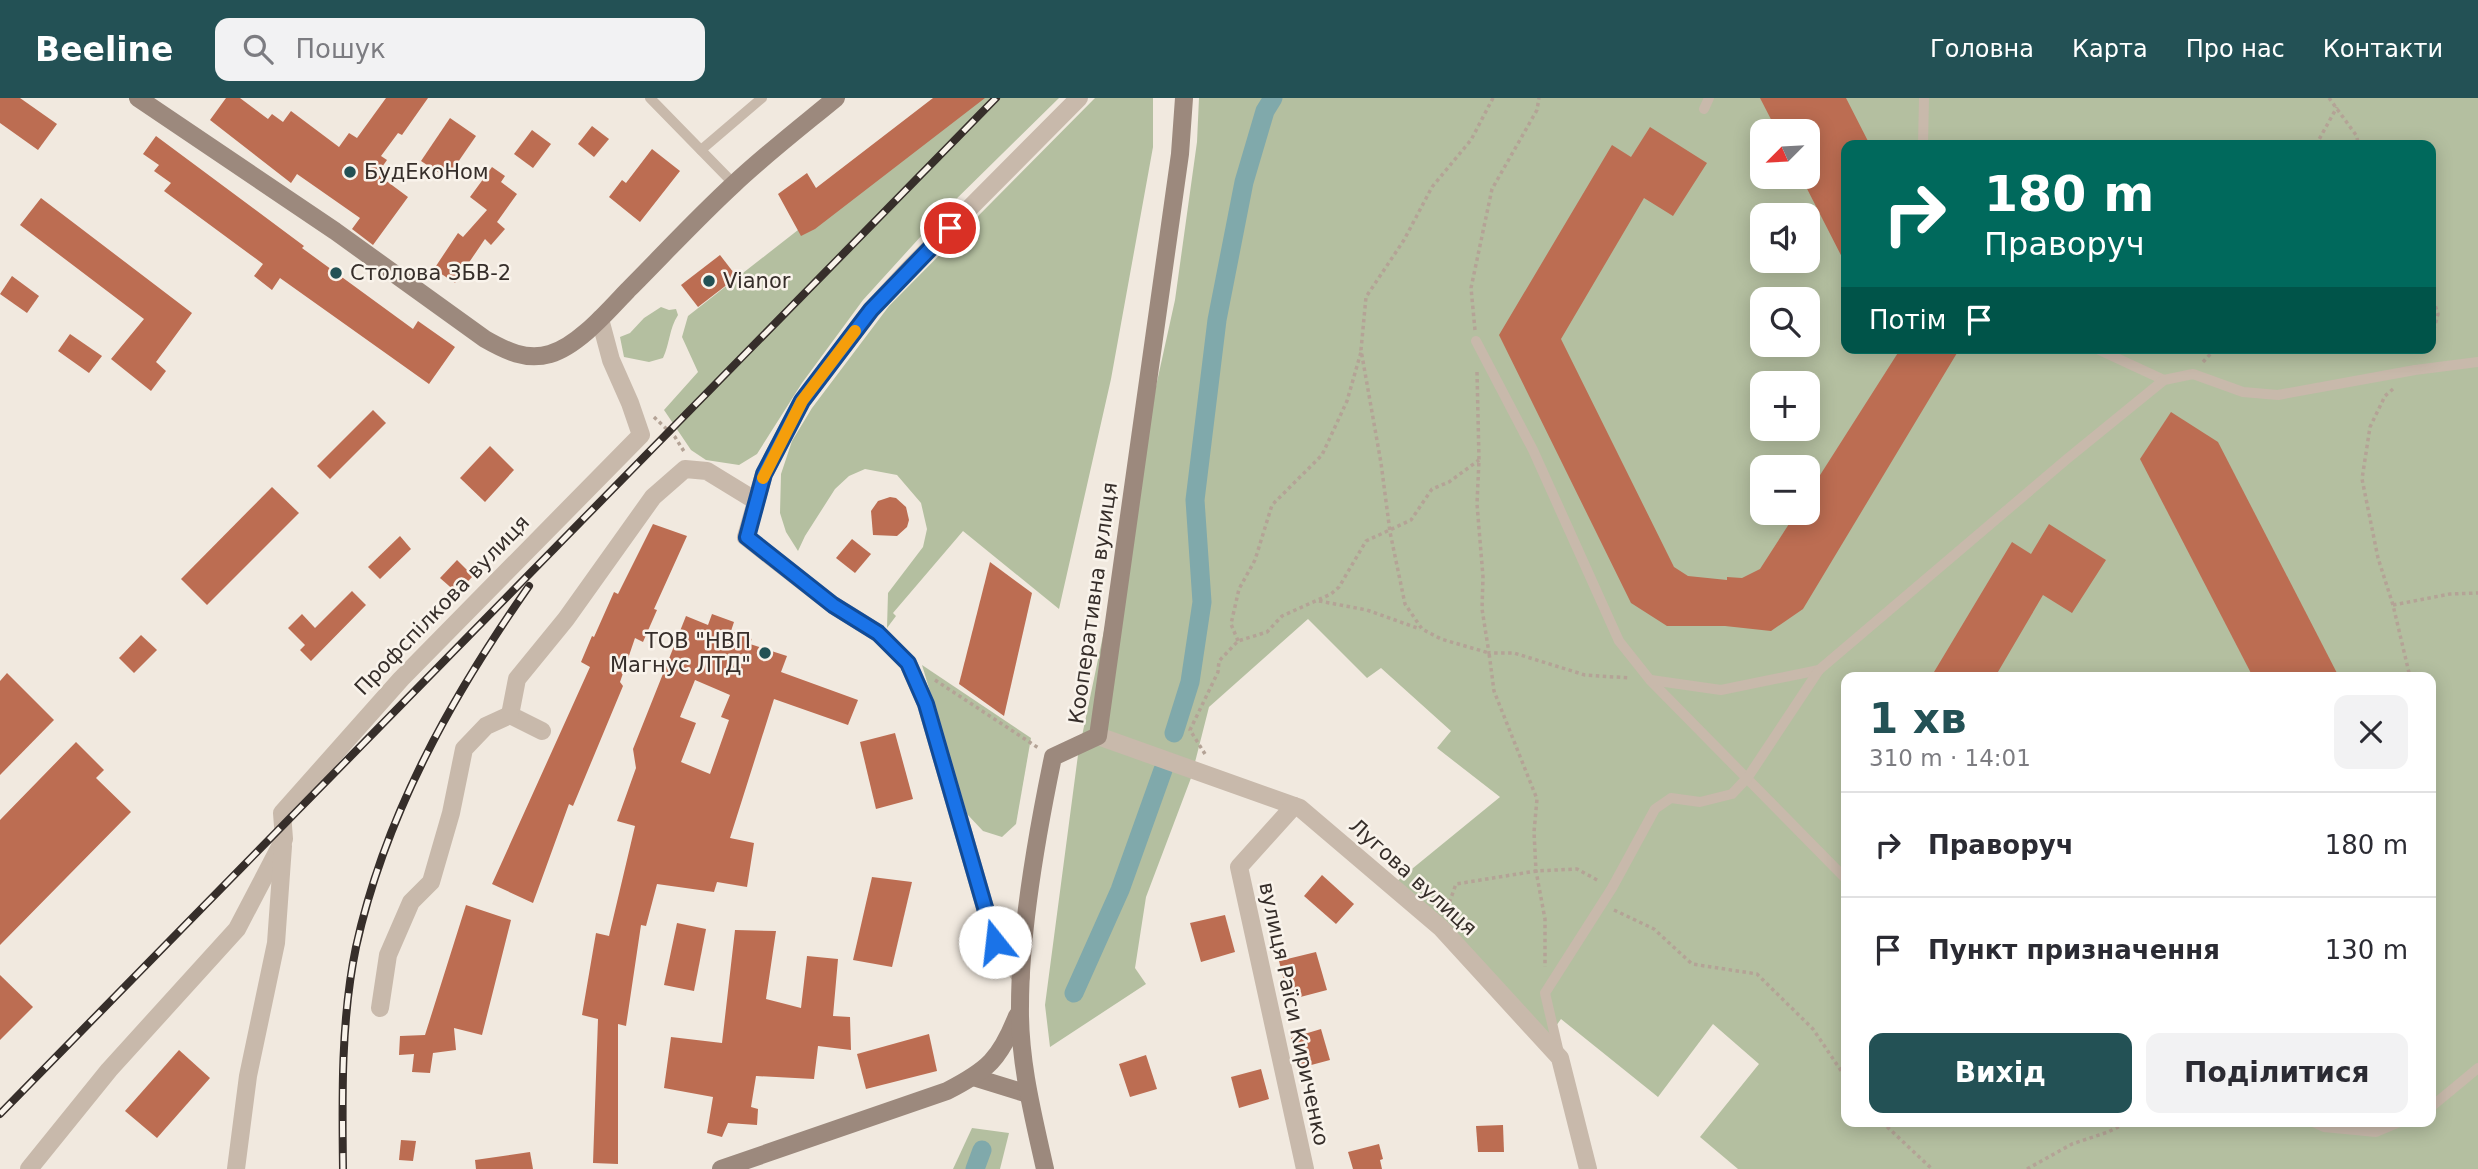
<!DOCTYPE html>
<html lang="uk">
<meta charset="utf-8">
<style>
:root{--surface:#fff;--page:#f2f2f3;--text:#2b2b33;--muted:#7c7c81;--line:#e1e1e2;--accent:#235155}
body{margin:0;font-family:"DejaVu Sans",sans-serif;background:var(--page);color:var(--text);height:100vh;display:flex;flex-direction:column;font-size:26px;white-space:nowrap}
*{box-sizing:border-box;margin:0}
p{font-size:23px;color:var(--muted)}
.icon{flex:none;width:38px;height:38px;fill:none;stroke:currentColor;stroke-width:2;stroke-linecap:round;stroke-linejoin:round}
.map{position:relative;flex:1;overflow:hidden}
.panel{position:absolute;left:1841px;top:574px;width:595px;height:455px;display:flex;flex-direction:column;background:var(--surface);border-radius:14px;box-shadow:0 4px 18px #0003}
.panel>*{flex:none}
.top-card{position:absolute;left:1841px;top:42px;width:595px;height:214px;border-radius:14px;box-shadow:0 4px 18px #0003;background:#00695c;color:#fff;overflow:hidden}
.needle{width:46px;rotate:246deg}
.buttons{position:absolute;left:1750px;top:21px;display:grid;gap:14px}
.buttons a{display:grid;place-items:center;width:70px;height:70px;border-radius:14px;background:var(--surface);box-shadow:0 4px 18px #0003;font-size:35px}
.pin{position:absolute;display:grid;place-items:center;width:60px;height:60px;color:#fff;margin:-30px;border:4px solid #fff;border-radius:50%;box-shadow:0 2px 7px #0007}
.me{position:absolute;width:77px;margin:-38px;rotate:344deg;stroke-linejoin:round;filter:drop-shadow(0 0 5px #0008)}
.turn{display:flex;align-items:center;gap:24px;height:147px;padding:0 28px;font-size:32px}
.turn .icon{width:91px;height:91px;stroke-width:2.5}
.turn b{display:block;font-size:49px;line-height:60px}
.then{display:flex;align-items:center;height:66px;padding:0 28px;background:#0003;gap:14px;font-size:26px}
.round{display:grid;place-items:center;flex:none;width:74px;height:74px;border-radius:14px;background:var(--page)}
.overview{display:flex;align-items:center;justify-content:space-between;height:119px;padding:0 28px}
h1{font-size:42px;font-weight:800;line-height:52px;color:var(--accent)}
.button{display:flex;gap:14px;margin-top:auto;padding:14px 28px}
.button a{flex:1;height:80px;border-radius:14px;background:var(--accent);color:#fff;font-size:28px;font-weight:800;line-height:80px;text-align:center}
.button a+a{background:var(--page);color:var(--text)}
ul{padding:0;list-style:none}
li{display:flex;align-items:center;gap:21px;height:105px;padding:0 28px;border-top:2px solid var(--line)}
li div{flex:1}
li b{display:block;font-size:26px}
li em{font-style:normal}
header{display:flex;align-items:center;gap:42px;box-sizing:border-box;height:98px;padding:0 35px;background:var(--accent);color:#fff}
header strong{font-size:33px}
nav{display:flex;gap:38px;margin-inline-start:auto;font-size:24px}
.search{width:490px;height:63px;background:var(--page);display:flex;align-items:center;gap:18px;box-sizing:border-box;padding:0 24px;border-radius:14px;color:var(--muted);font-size:26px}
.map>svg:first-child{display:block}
</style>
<header>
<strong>Beeline</strong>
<div class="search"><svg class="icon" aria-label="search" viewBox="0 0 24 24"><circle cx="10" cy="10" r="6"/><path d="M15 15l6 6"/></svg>Пошук</div>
<nav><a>Головна</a><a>Карта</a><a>Про нас</a><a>Контакти</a></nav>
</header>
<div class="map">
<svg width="2478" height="1071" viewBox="0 0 2478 1071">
<rect width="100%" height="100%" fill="#f1e9df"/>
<g fill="#b4bfa0" fill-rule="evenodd">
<path d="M976,0h83l-117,115 -79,87 -61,83 -45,71 -18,11 -33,-5 -15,-10 -27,-40 34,-38 -16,-35 6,-21 110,-86 14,-5z"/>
<path d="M1095,0h58v49l-42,232 -52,230 -96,-78 -70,82 3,3 -9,12 1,-35 35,-46 4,-18 -6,-26 -24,-28 -32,-6 -16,7 -14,13 -30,47 -7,15 -12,-19 -6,-19 1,-39 11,-33 20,-33 77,-102z"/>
<path d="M1199,0h1279v1071h-740l-38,-32 59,-73 -46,-40 -55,73 -97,-78 -13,18 -152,-155 104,-85 -63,-49 14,-17 -70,-63 -14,10 -59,-59 -99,88 -18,71 -45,119 -11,71 11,16 -96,63 -5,-42 33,-250 62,-296 35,-159 22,-158zM1762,33h46v46h-46zM1846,47h585v203h-585zM1762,117h46v46h-46zM1762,201h46v46h-46zM1762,285h46v46h-46zM1762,369h46v46h-46zM1846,579h585v445h-585z"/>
<path d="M661,209l8,3 7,-1 2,6c-9,14 -8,28 -15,43l-14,4 -25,-5 -4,-20 10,-4 14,-15z"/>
<path d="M922,567l109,73 -15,86 -14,13 -19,-6 -16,-17z"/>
<path d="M972,1030l37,5 -9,36h-47z"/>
</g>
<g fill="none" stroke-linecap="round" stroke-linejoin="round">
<g stroke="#80a9ab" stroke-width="19">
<path d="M1174,635l16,-51 12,-80 -7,-102 22,-180 27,-138 21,-71 8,-13"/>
<path d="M1074,895l46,-103 43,-120"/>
<path d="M975,1071l7,-19"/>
</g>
</g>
<g fill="#bc6d52" fill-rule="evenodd">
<path d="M0,0h20l37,26 -19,26 -38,-27z"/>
<path d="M226,0h14l28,21 4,-5 11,8 8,-11 48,36 10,-14 8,5 29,-40h42l-26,37 -4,-2 -17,23 6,4 -10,14 31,23 -35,48 -21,-16 8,-11 -63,-44 -6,9 -81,-63z"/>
<path d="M933,0h52l-170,131 -14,7 -23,-42 29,-21 9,15z"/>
<path d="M1760,0h86l24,47h-24v120l-45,-88h7v-46h-31z"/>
<path d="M450,20l26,18 -29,42 -26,-17z"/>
<path d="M592,28l17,13 -15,18 -16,-13z"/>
<path d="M1650,29l57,36 -34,53 -29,-18 -83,141 113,228 14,9 39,4v-3l15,1 18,-9 36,-56h12v-19l93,-146h59l-157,261 -32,22 -46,-5h-58l-36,-23 -132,-268 113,-190 19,12z"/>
<path d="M532,32l19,14 -18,24 -19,-14z"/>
<path d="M156,38l148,110 -2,2 111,81 5,-8 37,26 -26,37 -149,-106 -8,12 -18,-14 9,-12 -99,-73 7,-8 -17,-12 5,-6 -16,-11z"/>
<path d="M652,51l28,22 -40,51 -31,-25 13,-17 4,3z"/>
<path d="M492,69l13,9 -4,6 16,12 -20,28 8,7 -14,16 -6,-6 -30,44 -21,-14 24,-36 5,4 24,-27 -17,-13z"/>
<path d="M41,100l151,115 -36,49 10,9 -15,20 -40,-32 33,-40 -124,-94z"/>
<path d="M720,157l17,22 -39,30 -17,-22z"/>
<path d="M12,178l27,20 -12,17 -27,-19z"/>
<path d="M70,236l32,22 -13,17 -31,-22z"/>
<path d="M373,312l13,13 -56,56 -13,-13z"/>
<path d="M2171,314l47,30 121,235h-86l-113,-218z"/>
<path d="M490,348l24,24 -29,32 -25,-24z"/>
<path d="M272,389l27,26 -92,92 -26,-26z"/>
<path d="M890,399l6,1 10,9 3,13 -2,7 -10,9 -24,-1 -2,-24 7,-10z"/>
<path d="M653,426l34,12 -33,73 3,1 -14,32 -8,-4 -15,44 3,4 -50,120 -4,-2 -36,99 -41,-19 98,-217 -9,-5 11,-26 2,1 20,-45 4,2z"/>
<path d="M2049,426l57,36 -34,53 -29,-18 -48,82h-64l81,-135 19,12z"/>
<path d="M400,438l11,13 -31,30 -12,-12z"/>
<path d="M852,441l19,15 -16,19 -19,-15z"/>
<path d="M457,462l16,16 -16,17 -17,-15z"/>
<path d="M990,464l42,31 -28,123 -45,-32z"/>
<path d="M352,493l14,14 -55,56 -11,-11 5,-5 -17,-17 14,-14 13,14z"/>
<path d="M712,516l22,8 -3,9 21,8 -2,5 37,12 -6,16 77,28 -10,25 -74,-26 -44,139 24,5 -7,44 -30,-5 -3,10 -57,-8 -11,42 -5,-1 -15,101 -8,-2v140l-25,-1 5,-144 -16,-4 14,-82 13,3 26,-110 -18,-5 19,-53 -3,-19 53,-133 22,9zM695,582l35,15 -9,22 8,3 -19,54 -29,-12 15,-39 -16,-6z"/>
<path d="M141,537l16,15 -23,23 -15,-15z"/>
<path d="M7,575l47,47 -54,55v-94z"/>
<path d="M895,635l18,66 -37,10 -16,-67z"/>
<path d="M76,644l28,28 -8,8 35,34 -131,133v-125z"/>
<path d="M1322,777l32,29 -18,20 -32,-28z"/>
<path d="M872,779l40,5 -20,85 -39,-7z"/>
<path d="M466,807l45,15 -29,115 -28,-7 2,22 -23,3 -3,20 -18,-1 2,-18 -15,1 1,-19 25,-1z"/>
<path d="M1225,817l10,37 -34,10 -11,-39z"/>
<path d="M677,825l29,6 -12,62 -30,-6z"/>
<path d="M735,832l41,1 -10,68 35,9 6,-52 31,3 -5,57 17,1 1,33 -33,-4 -4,33 -58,-3 -5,31 7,2 -1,16 -29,-2 -6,14 -15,-4 6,-36 -49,-9 7,-51 51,6z"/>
<path d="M1316,854l11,38 -38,10 -10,-39z"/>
<path d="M0,877l33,32 -33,33z"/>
<path d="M1321,931l9,31 -30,8 -9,-30z"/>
<path d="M929,936l8,37 -71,18 -9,-35z"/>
<path d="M179,952l31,28 -53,60 -32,-27z"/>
<path d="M1146,957l11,34 -27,8 -11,-33z"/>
<path d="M1261,971l8,30 -30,9 -8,-31z"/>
<path d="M1503,1027l1,27h-26l-2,-26z"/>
<path d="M401,1042l15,1 -3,20 -14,-1z"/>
<path d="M1379,1046l4,15 -3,1 2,9h-29l-5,-17z"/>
<path d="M530,1054l3,17h-57l-1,-9z"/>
</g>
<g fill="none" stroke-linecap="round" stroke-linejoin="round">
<g stroke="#b4a396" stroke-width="3.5" stroke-dasharray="3.5 3.5" stroke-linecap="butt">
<path d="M1493,0l-22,42 -39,47 -28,53 -38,57 -5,53 20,113 9,69 15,72 17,25 19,10 48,14 5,38 43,108 -3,33 2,39 9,48v48"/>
<path d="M2329,0l27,37 3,10"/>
<path d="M2316,47l21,-38"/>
<path d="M2431,195l7,21 -7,26"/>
<path d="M1475,232l-4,-42 21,-99 45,-79 2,-12"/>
<path d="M2203,264l13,-14"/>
<path d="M1477,274l2,88 -2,44 6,73 -1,32 7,44h25l71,22 45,3"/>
<path d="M2393,291l-8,7 -15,31 -8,52 16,79 15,47 17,72"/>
<path d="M654,319l21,20 10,16"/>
<path d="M1319,503l48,9 53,19"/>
<path d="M2393,507l57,-11 28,-1"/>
<path d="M1238,543l-7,-17 8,-35 16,-29 17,-55 50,-50 25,-54 14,-49"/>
<path d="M935,582l105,69"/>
<path d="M1205,656l-15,-24 28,-58 1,-11 19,-20 29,-9 15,-16 49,-22 8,-7 27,-46 45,-21 21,-31 17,-7 30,-22"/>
<path d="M1447,811l9,-25 80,-13 41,-2 22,12"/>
<path d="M1614,812l40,19 38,35 65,10 56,55 33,49"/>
<path d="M1882,1024l50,47"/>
<path d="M2027,1071l45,-25 36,-12 20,-10"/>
</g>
<g stroke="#c8b9ab" stroke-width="10">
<path d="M650,0l84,86"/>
<path d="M1704,11l5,-11"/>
<path d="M1923,47l1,-47"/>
<path d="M701,52l61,-52"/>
<path d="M1476,243l57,109 86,191 31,39 196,199"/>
<path d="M2095,250l69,32"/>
<path d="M1651,582l70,10 98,-20"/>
<path d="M1559,955l-14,-60 67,-105 43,-79 16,-11 29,4 32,-8 16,-17 71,-107 248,-211 97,-79 29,-6 50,18 35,3 137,-25 63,-8"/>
<path d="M2431,1009l47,-39"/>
<path d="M2313,1024l11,5 52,5 24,-10"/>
</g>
<g stroke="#c8b9ab" stroke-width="18">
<path d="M542,633l-32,-16 7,-36 49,-60 87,-122 32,-28 22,2 49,30"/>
<path d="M1098,638l202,72 141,120 119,130 28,111"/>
<path d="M1294,708l-55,61 66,302"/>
<path d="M1021,879l-26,-35 -69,-238 -18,-41 -30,-30 -45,-28 -87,-68 18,-63 38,-73 69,-91 42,-45 166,-167"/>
<path d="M380,910l8,-53 23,-53 20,-20 20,-69 13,-64 22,-23 24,-11"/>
<path d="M29,1071l80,-99 128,-141 47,-90 -2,-26 119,-134 240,-244 -11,-32 -19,-43 -11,-41"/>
<path d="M236,1071l12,-93 28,-133 7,-97"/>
</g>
<g stroke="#9c897d" stroke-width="18">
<path d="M138,0l197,133 150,108c21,12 41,22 65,15 28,-8 58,-43 78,-64 35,-35 69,-72 106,-106 32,-30 68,-58 102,-86"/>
<path d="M973,979l55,17"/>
<path d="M721,1071l226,-78c41,-21 53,-32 70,-75"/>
<path d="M1045,1071c-12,-54 -26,-108 -25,-163 0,-78 17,-172 33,-249l45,-21 82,-582 4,-56"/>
</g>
<defs>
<g id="rail">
<path d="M0,1016l996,-1016"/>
<path d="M343,1071c-1,-73 -2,-150 13,-222 29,-132 96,-251 173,-361"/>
</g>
</defs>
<use href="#rail" stroke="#362e2a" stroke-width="8"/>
<use href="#rail" stroke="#f9f3eb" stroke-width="5" stroke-dasharray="16" stroke-linecap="butt"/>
</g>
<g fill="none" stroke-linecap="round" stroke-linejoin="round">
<defs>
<path id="route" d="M950,130l-79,82 -69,91 -38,73 -17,63 86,68 45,28 30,30 18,41 69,238"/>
</defs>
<use href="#route" stroke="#114b97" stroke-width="18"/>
<use href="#route" stroke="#1a73e8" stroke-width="12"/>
<path stroke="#f59e0b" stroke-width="12" d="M763,380l39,-77 53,-70"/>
</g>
<g fill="#235155" stroke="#f9f3eb" stroke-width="2.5">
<circle cx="350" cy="74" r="7"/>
<circle cx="336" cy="175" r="7"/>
<circle cx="709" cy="183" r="7"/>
<circle cx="765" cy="555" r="7"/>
</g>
<g text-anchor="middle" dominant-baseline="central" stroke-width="5" stroke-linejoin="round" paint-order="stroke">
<g font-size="21" fill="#362e2a" stroke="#f9f3eb" text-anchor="start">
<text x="364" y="74">БудЕкоНом</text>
<text x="350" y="175">Столова ЗБВ-2</text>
<text x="723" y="183">Vianor</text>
<text x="751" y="543" text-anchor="end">ТОВ "НВП<tspan x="751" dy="24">Магнус ЛТД"</tspan></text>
</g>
<g font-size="21" fill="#362e2a" stroke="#f9f3eb">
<text transform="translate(1093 505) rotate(-82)">Кооперативна вулиця</text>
<text transform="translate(442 507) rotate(-46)">Профспілкова вулиця</text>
<text transform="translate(1413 779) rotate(42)">Лугова вулиця</text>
<text transform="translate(1294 916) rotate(78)">вулиця Раїси Кириченко</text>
</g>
</g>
</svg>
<div class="buttons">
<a><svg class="needle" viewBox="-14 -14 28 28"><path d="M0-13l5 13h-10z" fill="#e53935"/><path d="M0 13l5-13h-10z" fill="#7c7c81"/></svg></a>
<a><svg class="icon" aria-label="sound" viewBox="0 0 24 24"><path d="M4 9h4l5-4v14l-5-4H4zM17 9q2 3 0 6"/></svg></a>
<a><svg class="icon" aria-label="search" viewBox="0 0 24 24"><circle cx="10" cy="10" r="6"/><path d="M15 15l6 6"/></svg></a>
<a>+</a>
<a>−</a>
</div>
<div class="pin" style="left:950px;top:130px;background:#d93025"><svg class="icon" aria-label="arrive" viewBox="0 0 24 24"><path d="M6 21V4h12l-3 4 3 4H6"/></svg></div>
<svg class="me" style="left:995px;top:844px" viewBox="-20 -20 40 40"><circle r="19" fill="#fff"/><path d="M0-13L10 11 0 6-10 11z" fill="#1a73e8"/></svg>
<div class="top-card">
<div class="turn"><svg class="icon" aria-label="right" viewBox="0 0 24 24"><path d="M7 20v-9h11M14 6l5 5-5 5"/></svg><div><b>180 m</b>Праворуч</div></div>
<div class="then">Потім<svg class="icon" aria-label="arrive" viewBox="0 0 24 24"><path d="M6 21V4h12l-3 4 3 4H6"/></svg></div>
</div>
<section class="panel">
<div class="overview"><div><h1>1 хв</h1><p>310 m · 14:01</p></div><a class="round"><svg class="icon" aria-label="close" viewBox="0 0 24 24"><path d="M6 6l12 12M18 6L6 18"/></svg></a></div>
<ul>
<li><svg class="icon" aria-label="right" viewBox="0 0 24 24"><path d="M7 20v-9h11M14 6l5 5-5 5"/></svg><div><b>Праворуч</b></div><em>180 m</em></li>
<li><svg class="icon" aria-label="arrive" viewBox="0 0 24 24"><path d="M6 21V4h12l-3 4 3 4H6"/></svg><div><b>Пункт призначення</b></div><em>130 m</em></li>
</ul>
<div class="button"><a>Вихід</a><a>Поділитися</a></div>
</section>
</div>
